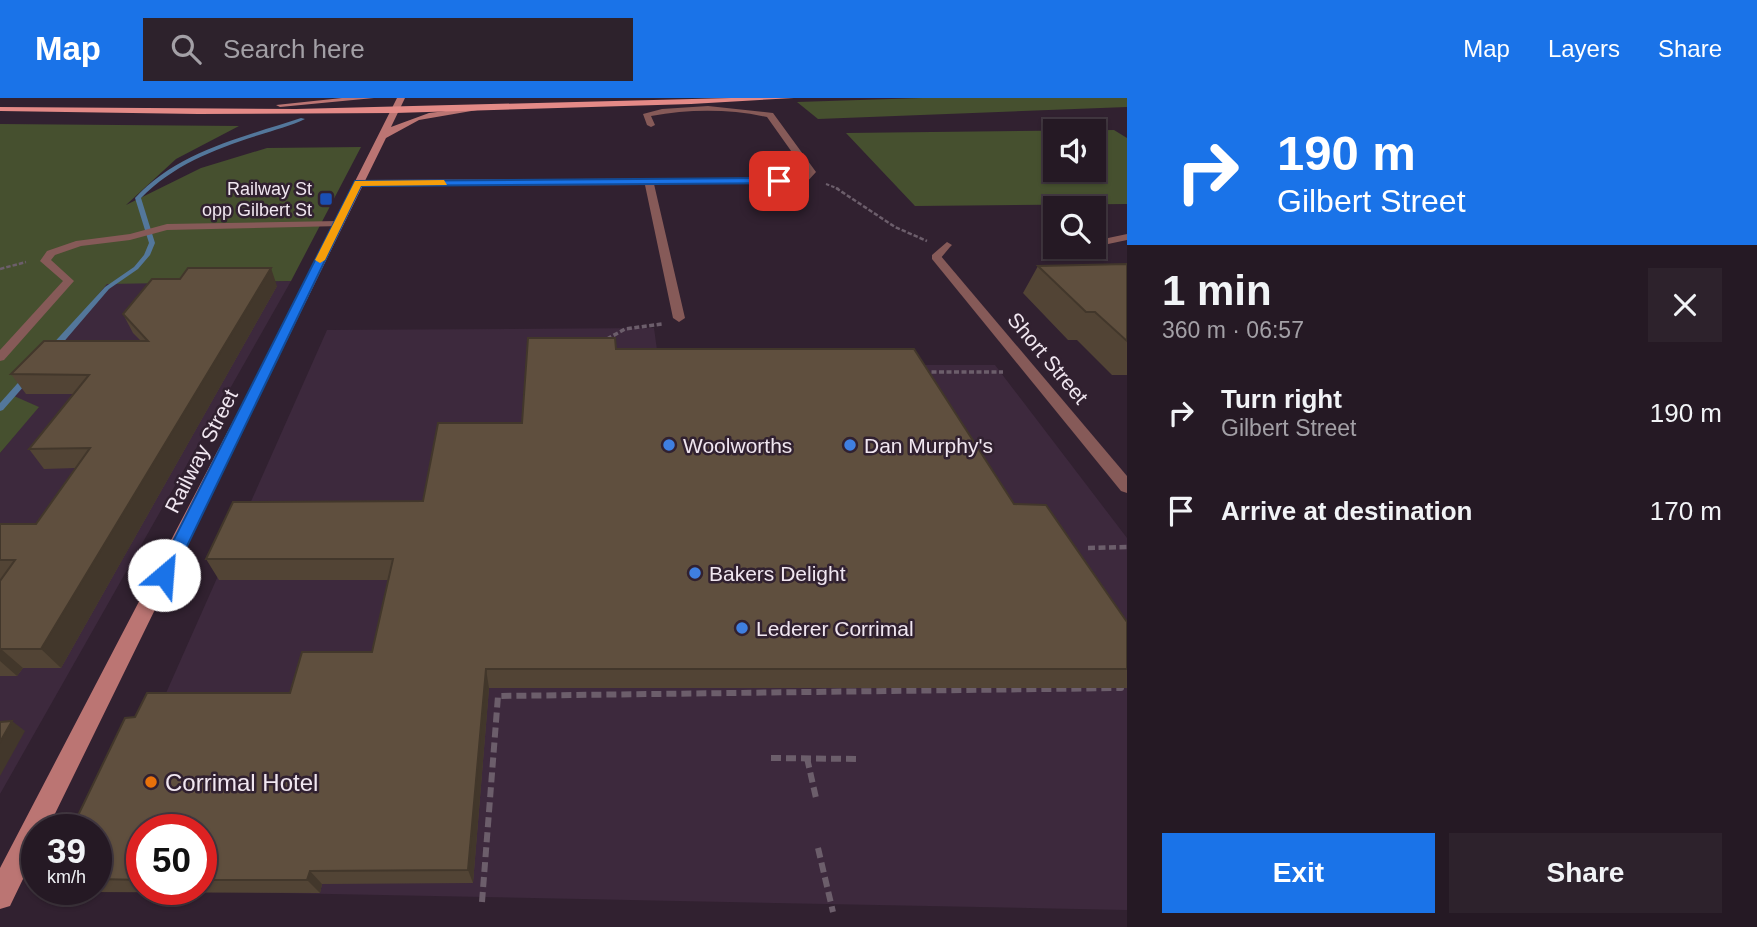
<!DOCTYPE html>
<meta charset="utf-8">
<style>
:root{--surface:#251924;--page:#2d222c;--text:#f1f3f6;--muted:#a3a0a6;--line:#423841;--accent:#1a73e8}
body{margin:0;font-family:Helvetica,sans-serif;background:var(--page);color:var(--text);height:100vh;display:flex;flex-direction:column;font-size:26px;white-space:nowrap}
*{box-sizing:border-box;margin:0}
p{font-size:23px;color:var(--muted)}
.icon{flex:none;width:38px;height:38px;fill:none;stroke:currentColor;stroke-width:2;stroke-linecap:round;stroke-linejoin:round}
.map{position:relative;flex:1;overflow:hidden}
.side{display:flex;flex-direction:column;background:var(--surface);width:630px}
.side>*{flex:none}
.banner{background:#1a73e8;color:#fff;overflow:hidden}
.fabs{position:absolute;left:1043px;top:21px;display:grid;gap:14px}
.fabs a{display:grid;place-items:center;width:63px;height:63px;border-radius:0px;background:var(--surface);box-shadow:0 2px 5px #0004,0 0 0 2px var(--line);font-size:35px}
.speed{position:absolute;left:21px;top:716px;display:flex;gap:14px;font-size:35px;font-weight:700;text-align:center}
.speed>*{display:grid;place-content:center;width:91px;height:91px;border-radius:50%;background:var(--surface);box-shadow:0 2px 5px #0004,0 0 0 2px var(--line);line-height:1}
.speed small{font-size:18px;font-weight:400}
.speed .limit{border:10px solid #d22;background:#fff;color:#111}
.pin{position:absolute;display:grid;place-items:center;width:60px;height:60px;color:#fff;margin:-30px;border-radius:14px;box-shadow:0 4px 10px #0006}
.me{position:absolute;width:77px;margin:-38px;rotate:27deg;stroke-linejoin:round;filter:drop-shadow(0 0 5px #0008)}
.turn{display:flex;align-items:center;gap:24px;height:147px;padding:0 35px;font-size:32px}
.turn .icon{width:91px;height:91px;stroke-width:2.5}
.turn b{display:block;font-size:49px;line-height:60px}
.round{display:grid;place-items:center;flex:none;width:74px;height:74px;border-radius:0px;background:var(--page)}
.head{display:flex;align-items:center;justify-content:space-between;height:119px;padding:0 35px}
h1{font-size:42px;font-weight:800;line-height:52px}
.cta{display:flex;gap:14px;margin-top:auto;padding:14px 35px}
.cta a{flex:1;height:80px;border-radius:0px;background:var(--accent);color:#fff;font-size:28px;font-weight:800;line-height:80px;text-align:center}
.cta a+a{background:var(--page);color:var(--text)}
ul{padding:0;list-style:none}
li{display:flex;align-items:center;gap:21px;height:98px;padding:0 35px}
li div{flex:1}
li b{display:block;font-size:26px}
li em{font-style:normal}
header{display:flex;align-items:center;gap:42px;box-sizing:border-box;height:98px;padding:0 35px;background:var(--accent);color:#fff}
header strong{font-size:33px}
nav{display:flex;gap:38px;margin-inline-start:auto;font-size:24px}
.search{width:490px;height:63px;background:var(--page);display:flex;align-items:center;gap:18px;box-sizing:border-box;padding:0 24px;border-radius:0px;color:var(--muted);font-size:26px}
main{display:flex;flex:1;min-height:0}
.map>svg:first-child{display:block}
</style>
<header>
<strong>Map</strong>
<div class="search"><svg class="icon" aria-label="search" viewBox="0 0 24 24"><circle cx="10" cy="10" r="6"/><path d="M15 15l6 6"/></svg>Search here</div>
<nav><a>Map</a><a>Layers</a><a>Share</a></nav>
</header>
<main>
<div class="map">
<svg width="1127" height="829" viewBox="0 0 1127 829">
<rect width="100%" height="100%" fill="#312130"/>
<g fill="#3d293d" fill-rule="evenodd">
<path d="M291,183l-291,513v-341l38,-46 -24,-10 93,-114z"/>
<path d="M654,230l5,37h336l132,173v372l-1044,-21h13v-38l231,-521zM142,732h59v59h-59z"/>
</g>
<g fill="#46502f" fill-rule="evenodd">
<path d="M922,0h205v9l-309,12 -21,-17z"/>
<path d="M0,26l239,2 -63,33 -50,46 75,-37 66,-20 94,-1 -70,134 -184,3 -93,112 25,11 -39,46z"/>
<path d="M1114,32l13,8v66l-212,2 -69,-73zM1055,33h39v39h-39z"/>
</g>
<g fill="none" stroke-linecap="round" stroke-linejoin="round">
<g fill="#53779b" fill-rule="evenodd">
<path d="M301,20l4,1c-14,7 -31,11 -46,16 -44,14 -86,30 -118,63l14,45 -5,12 -12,14 -29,20 -54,63h-6v-4l56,-61 29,-20 10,-12 5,-12 -14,-45c43,-47 109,-61 166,-80z"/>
<path d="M25,277h6l1,2 -29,33 -3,1v-8z"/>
</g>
<path stroke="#6c5e6b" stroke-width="2" stroke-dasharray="3.5 2" stroke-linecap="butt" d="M826,86l13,5"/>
<g stroke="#6c5e6b" stroke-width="2.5" stroke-dasharray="4.5 2" stroke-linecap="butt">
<path d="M836,90l59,39 32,14"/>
<path d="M0,171l26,-7"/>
</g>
<g stroke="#6c5e6b" stroke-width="3.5" stroke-dasharray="5 2.5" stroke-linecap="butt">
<path d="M607,241l18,-10 37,-5"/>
<path d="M924,274h79"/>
</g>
<path stroke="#6c5e6b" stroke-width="4.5" stroke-dasharray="7 3.5" stroke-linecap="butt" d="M1088,450l39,-1"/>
<g stroke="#6c5e6b" stroke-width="6" stroke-dasharray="10 5" stroke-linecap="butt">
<path d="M771,660l86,1"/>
<path d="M807,660l9,40"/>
<path d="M818,750l15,64"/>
<path d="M482,804l16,-206 623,-8 -3,-5"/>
</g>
<g fill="#865a58" fill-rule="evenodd">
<path d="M338,123l5,3 -2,2 -174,4 -37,10 -49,6 -26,9 -4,5 23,21 -70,79 -4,1v-11l63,-69 -23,-20 7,-10 29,-10 54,-7 37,-10z"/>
<path d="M1127,136v6l-33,7h-1l1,-6z"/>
<path d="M947,144l5,3 -2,2 -10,12h-8v-4z"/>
</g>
<g fill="#865a58" fill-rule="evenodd">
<path d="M708,8l65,7 43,59 -11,12h-151l31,134 -6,4 -6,-4 -28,-133 -287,1 -5,-3 5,-3 444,-2 4,-6 -39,-55c-38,-8 -77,-8 -116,-1l4,9 -4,2 -4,-2 -4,-11 19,-5z"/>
<path d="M932,157h8l187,221v17l-6,-2 -189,-232z"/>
</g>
<g fill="#bb7573" fill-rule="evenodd">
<path d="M342,0h32l-94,9 -4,-2z"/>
<path d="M397,0h8l-14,29 38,-14 50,-6 4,2 -64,11 -33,18 -339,692h-10v20l-27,56 -10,3v-41l266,-510z"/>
</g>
<path fill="#e48a87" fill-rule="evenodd" d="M731,0h63l-103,6 -296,9 -197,1 -198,-3v-4l296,2z"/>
</g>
<g fill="#524435" fill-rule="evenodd">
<path d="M1127,166v111h-15l-35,-35h-9l-45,-47 15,-27z"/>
<path d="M277,188l-216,382h-38l-6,8h-17v-152h36l40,-56 -32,1 -15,-20 44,-55h-47l-15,-20 130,-33 -8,-8 -10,-19z"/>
<path d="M616,251l398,155 113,118v66h-638l-16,195 -151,1 -2,9 -232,-1 -6,-3h14v-59l39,-113 155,-24 82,-41 16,-72h-169l-13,-21 217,-58zM142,732h59v59h-59z"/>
</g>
<g fill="#42372b">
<path d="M271,170l6,18 -216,382 -20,-19z"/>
<path d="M1,551l22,19 -6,8 -17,-15v-10z"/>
<path d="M486,571l3,19 -16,195 -5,-13z"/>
<path d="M12,623l13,10 -25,45v-34z"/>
<path d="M310,773l12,13 -2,9 -13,-13z"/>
</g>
<g fill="#5f4f3e" stroke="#42372b" stroke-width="2">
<path d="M1127,166v77l-32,-29h-9l-48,-46z"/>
<path d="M188,170h83l-230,381h-40l-1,2v-70l15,-21h-15v-36h36l54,-76 -61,1 60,-74 -78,-1 33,-33h104l-25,-27 29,-35h28z"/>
<path d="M528,240h87l1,11h298l100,155 32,1 81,117v47h-641l-18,201 -158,1 -3,9h-106v-50h-59v50l-46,-1v-49h-25l54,-112 10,-1 12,-24h143l12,-41h70l21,-93h-187l27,-57 190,-1 15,-78h84z"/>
<path d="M12,623l-12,21v-20z"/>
</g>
<path fill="#1a73e8" stroke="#114b97" stroke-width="2" d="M779,80l3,5 -421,3 -188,389 -3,5h-12l-2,-5 199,-394z"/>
<path fill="#f59e0b" d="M444,82l3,5 -86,1 -36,74 -5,3 -5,-3 40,-79z"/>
<rect fill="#1a4fb4" stroke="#312130" stroke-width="2.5" x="319" y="94" width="14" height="14" rx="3.5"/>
<g fill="#3f7fe0" stroke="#312130" stroke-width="2.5">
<circle cx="669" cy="347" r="7"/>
<circle cx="850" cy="347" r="7"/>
<circle cx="695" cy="475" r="7"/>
<circle cx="742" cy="530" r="7"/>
</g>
<circle fill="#e8710a" stroke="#312130" stroke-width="2.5" cx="151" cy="684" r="7"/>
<g text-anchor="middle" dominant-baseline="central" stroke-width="5" stroke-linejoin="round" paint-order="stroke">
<g font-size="18" fill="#f0e6f0" stroke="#312130" text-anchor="end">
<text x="312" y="91">Railway St<tspan x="312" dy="21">opp Gilbert St</tspan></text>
</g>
<g font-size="21" fill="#f0e6f0" stroke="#312130">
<text transform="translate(1048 260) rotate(50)">Short Street</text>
<text transform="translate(201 353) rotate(-63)">Railway Street</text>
</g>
<g font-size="21" fill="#f0e6f0" stroke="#312130" text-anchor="start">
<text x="683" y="347">Woolworths</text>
<text x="864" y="347">Dan Murphy's</text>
<text x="709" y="475">Bakers Delight</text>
<text x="756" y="530">Lederer Corrimal</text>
</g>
<g font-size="24" fill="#f0e6f0" stroke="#312130" text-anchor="start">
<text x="165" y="684">Corrimal Hotel</text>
</g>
</g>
</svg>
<div class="fabs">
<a><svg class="icon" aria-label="sound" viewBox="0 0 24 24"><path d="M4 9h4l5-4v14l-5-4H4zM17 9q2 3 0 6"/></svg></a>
<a><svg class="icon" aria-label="search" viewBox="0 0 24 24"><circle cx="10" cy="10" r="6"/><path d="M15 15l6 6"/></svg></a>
</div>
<div class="speed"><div>39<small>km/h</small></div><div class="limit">50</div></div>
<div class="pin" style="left:779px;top:83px;background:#d93025"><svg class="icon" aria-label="arrive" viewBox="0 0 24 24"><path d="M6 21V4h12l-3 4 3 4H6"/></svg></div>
<svg class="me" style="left:164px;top:477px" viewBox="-20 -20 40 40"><circle r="19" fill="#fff"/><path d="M0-13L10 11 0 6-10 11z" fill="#1a73e8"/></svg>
</div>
<section class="side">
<div class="banner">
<div class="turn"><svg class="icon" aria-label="right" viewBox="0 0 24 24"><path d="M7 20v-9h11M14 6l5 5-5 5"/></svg><div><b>190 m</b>Gilbert Street</div></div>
</div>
<div class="head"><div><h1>1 min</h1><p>360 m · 06:57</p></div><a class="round"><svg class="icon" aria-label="close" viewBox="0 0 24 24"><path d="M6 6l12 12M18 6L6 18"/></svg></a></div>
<ul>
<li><svg class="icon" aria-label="right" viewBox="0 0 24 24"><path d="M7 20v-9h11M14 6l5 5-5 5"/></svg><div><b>Turn right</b><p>Gilbert Street</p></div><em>190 m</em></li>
<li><svg class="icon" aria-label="arrive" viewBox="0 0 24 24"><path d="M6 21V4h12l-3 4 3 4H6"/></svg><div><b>Arrive at destination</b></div><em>170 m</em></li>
</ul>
<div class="cta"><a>Exit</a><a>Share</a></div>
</section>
</main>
